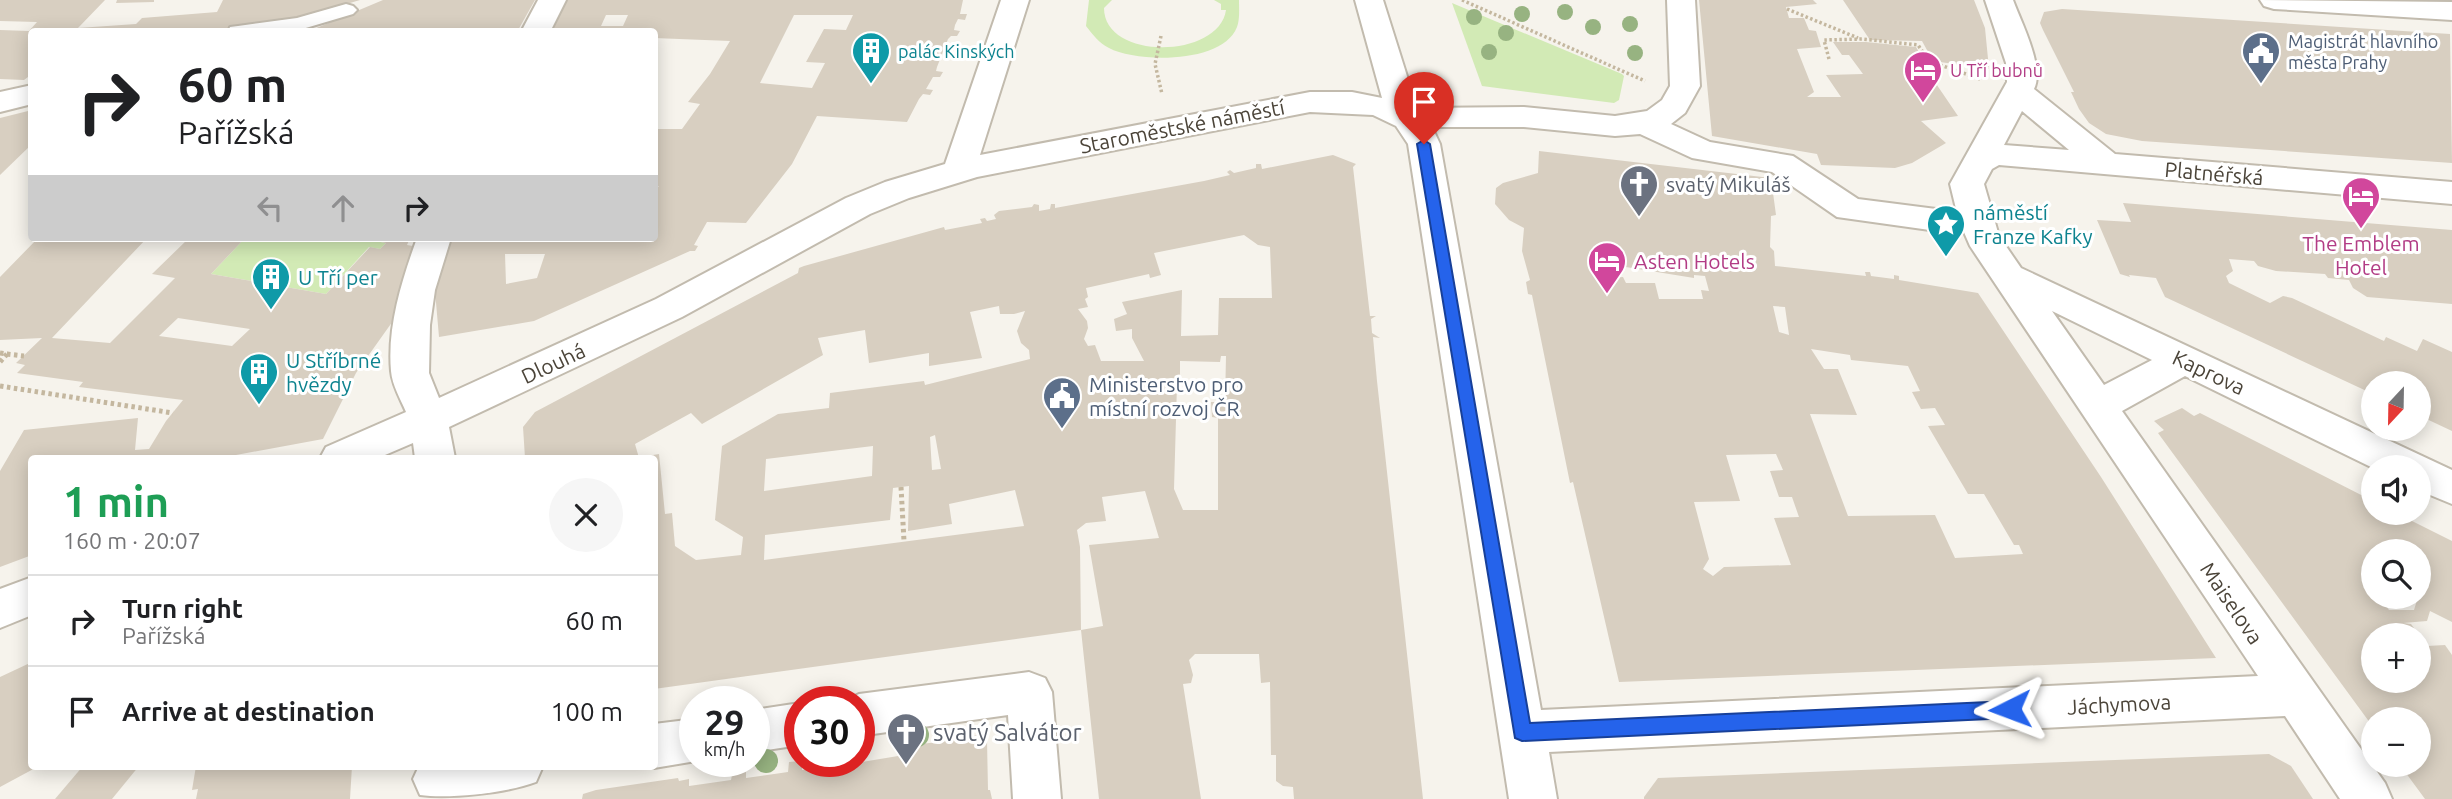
<!DOCTYPE html>
<meta charset="utf-8">
<style>
:root{--surface:#fff;--page:#f6f6f6;--text:#202124;--muted:#757577;--line:#e0e0e0}
body{margin:0;font-family:Ubuntu,sans-serif;background:var(--page);color:var(--text);height:100vh;display:flex;flex-direction:column;font-size:26px;white-space:nowrap}
*{box-sizing:border-box;margin:0}
p{font-size:23px;color:var(--muted)}
.icon{flex:none;width:38px;height:38px;fill:none;stroke:currentColor;stroke-width:2;stroke-linecap:round;stroke-linejoin:round}
.map{position:relative;flex:1;overflow:hidden}
.panel{position:absolute;left:28px;top:455px;width:630px;height:315px;display:flex;flex-direction:column;background:var(--surface);border-radius:7px;box-shadow:0 4px 18px #0003}
.panel>*{flex:none}
.hud{position:absolute;left:28px;top:28px;width:630px;height:214px;border-radius:7px;box-shadow:0 4px 18px #0003;background:#fff;color:var(--text);overflow:hidden}
.needle{width:46px;rotate:202deg}
.controls{position:absolute;left:2361px;top:371px;display:grid;gap:14px}
.controls a{display:grid;place-items:center;width:70px;height:70px;border-radius:50%;background:var(--surface);box-shadow:0 4px 18px #0003;font-size:35px}
.speed{position:absolute;left:679px;top:686px;display:flex;gap:14px;font-size:35px;font-weight:700;text-align:center}
.speed>*{display:grid;place-content:center;width:91px;height:91px;border-radius:50%;background:var(--surface);box-shadow:0 4px 18px #0003;line-height:1}
.speed small{font-size:18px;font-weight:400}
.speed .limit{border:10px solid #d22;background:#fff;color:#111}
.pin{position:absolute;display:grid;place-items:center;width:60px;height:60px;color:#fff;margin:-72px -30px;border-radius:50% 50% 50% 0;rotate:-45deg;box-shadow:0 0 7px #0007}
.pin .icon{rotate:45deg}
.me{position:absolute;width:77px;margin:-38px;rotate:267deg;stroke-linejoin:round;filter:drop-shadow(0 0 5px #0008)}
.turn{display:flex;align-items:center;gap:24px;height:147px;padding:0 35px;font-size:32px}
.turn .icon{width:91px;height:91px;stroke-width:2.5}
.turn b{display:block;font-size:49px;line-height:60px}
.lanes{display:flex;align-items:center;height:66px;padding:0 35px;background:#0003;justify-content:center;gap:35px;direction:ltr}
.lanes .off{opacity:.35}
.round{display:grid;place-items:center;flex:none;width:74px;height:74px;border-radius:37px;background:var(--page)}
.summary{display:flex;align-items:center;justify-content:space-between;height:119px;padding:0 35px}
h1{font-size:42px;font-weight:700;line-height:52px;color:#1e9e55}
ul{padding:0;list-style:none}
li{display:flex;align-items:center;gap:21px;height:91px;padding:0 35px;border-top:2px solid var(--line)}
li div{flex:1}
li b{display:block;font-size:26px}
li em{font-style:normal}
.map>svg:first-child{display:block}
</style>
<div class="map">
<svg width="2452" height="799" viewBox="0 0 2452 799">
<rect width="100%" height="100%" fill="#f6f3ec"/>
<g fill="#d2eab5">
<path d="M1089,0h23l-8,8c0,53 115,51 122,2h-5v-6l-7,-4h25c0,9 1,19 -2,27 -14,37 -100,36 -128,21 -10,-5 -16,-13 -23,-22z"/>
<path d="M1452,3l170,71 2,2 -5,24 -5,3 -132,-17z"/>
<path d="M245,238h114l27,5 -6,6 -11,-2 -43,47 -115,-20z"/>
</g>
<g fill="#d8cfc1" fill-rule="evenodd">
<path d="M0,0h105l-27,28 58,-4 6,-6 75,-6 6,-12h137l-67,20 -83,12h-178v42l-8,6 -24,-1v-49l29,1 8,-9 -37,-1z"/>
<path d="M117,0h37v2l-38,1z"/>
<path d="M383,0h152l-18,32h-210z"/>
<path d="M567,0h396l-3,14h7l-2,6 -7,-1 -3,6 -1,5 6,1 -3,5h-6l-3,3 -11,28 -1,4 7,1 -3,5h-7l-7,12 7,1 -3,5 -7,-1 -4,5 -12,23 -90,-6 -25,48 -46,59 -39,-1 -13,23 4,1 -3,5h-5l-156,70 -95,16 -6,-69 14,-30h207v-47l5,-5h-5v-57h28l18,-25 -12,-2 22,-28 20,-33 -76,-3v-6h-102zM606,15h22l-5,11h-22zM794,15h59l-7,15 -22,-1 -18,33 19,1 -13,25 -52,-5zM505,254h40l-8,24 -31,6z"/>
<path d="M1699,0h114l4,4 -31,3 3,11h15l5,12 7,1 5,16 -24,2 17,43 -7,5h34l-15,-22 37,-1 -14,-19h-7l-9,-13h33l50,5 11,19h-3l34,50 -37,5 25,22 -34,20 -17,5 -74,-3 -4,-11 -105,-18z"/>
<path d="M1843,0h131l11,28 4,41 -56,-8 -11,-20 -52,-1z"/>
<path d="M2062,9l388,25 2,129 -310,-22 -36,-7 -17,-11 -10,-14 -8,-17h3l-31,-62 -3,-7 4,-11z"/>
<path d="M32,110v34l-32,31v-57z"/>
<path d="M1539,151l232,27 5,37 -5,1 -1,31 4,4 1,15 91,10 -1,-4h5l1,4 23,3v-4l5,1v4l79,13 123,184 115,181 -597,24 -46,-200 -3,1 -38,-188 -4,-1 -2,-12 4,-2 -8,-29 2,-23 -15,-8 -14,-16 1,-16 7,-5 35,-10zM1601,263l93,15v-3l11,1 4,15 -8,-1 2,9h-44l-4,-16h-29l-3,-6 -18,1zM1773,306l12,1 4,28 -10,-3zM1811,349l39,6 1,5 57,6 12,25 -8,1 9,17 14,-1 10,17 -17,1 40,68h16l30,51h5l4,9 -68,4 -20,-43 -87,1 -38,-102 47,1 -19,-46h-14zM1776,454l7,16 -13,1 9,26h13l7,20 -25,1 17,47 -67,2 -11,9 -10,-7 6,-10 -15,-57 46,-1 -14,-46z"/>
<path d="M1333,155l23,9 -3,3 17,149h6l-5,3 1,14 8,5 -7,-1 4,44 46,418h-129l-1,-12 -10,-1 -7,-5v-26h-5l-1,-73 -9,1 -2,-29h-64l-6,6 4,15 -2,8 -8,1 18,115h-102l-18,-169 -427,59v-231l-13,-1 18,-3 6,60 7,-1 3,33 21,14 45,-5 2,-18 -28,-17 7,-74 56,-32 51,-6 1,-15 94,-12 1,4 105,-26 -1,-9 -8,-7 -4,-12 8,-20 -11,3h-14l-1,-8 -29,6 12,46 -53,8v-13l-60,10 -4,-33 -47,8 5,17 -121,69 -11,-11 -56,31 4,14h-114l-2,-31 12,-15 263,-139 1,-5 5,-2 140,-39 1,3 37,-7 -2,-4 5,-1 2,3 9,-2 -2,-4 5,-4 33,-4 2,-3 5,1v6l11,-2 1,-5h4v4l149,-27 26,-6 -3,-3 3,-2 4,3 22,-5v-4h5l1,5zM1244,235l14,10 12,2 2,51h-53l-1,37 -37,1 1,-46 -60,12 5,12 -13,5 2,12 16,-2v9l12,23h-43l-6,-16 -7,1 -4,-7 4,-11 -1,-7 -9,-12 10,-2 -3,-8 3,-2 -2,-9 63,-14 1,4 11,-3 -7,-22zM1221,356h5l-1,46h-14l1,15 6,1v92h-35l-9,-21 3,-105 3,1v-24l40,1zM935,435l6,34 -9,1 -2,-33zM873,446l-1,30 -108,15 2,-32zM909,486l-1,45 44,-7 -3,-20 66,-14 9,36 -260,34 1,-25 125,-15 3,-32zM1145,491l14,47 -70,7 14,81 -22,4 -1,-83 -3,-17 9,-7 20,-2 -4,-24z"/>
<path d="M2123,203l329,27v74l-85,-7 -14,-9 -4,-8 -21,-2 -3,-4 -49,-3 -18,-5 -4,-5 -25,-2 4,12 -7,5 3,7 41,20 13,-7 9,2 92,43 2,-4 31,14 6,-12 29,13v79l-34,-16v-32h-45v11l-208,-97 -9,-19 -27,-3 1,2 -10,-3 -23,-54 34,2z"/>
<path d="M38,238h109l-95,100 58,5 65,-65 -23,-4 37,-36h56l-34,36 115,20 44,-47 10,2 6,-6 -19,-5h43l-3,7 6,1 -8,58 -49,69 -33,66 -87,16v3h-204v97l-32,12v-96l24,-41 114,-12 -3,32 14,-1 17,-28 17,-21 -104,-13 4,-5 -66,-9 8,-8 -9,-2 26,-25 -42,2v-63zM178,318l72,11 -18,17 -73,-10z"/>
<path d="M2182,408l12,8 6,-3 173,88v12h23l56,28v81l-22,-11 -3,10 -24,2 8,1 16,22 18,-1 7,10v144h-27l-25,-34h18v-46h-45v8l-215,-294 6,-3 -10,-9zM2373,551h45v46l-4,13h-25l-10,-13h-6v-9l-9,-12 9,-2zM2373,635h45v46h-45z"/>
<path d="M32,662v104h7l-39,21v-110z"/>
<path d="M979,734v3l5,-1 3,4 1,50h2l2,9h-410l1,-5 13,-4 82,-12 1,3 10,-2v7l42,-6 2,-10 13,-1v9l42,-6 1,-10 11,-1h2v9l42,-6v-3h13l-1,2 42,-7 4,-10 64,-7z"/>
<path d="M2269,754l22,12 22,33h-669v-2l14,-19z"/>
<path d="M83,766h56l-27,33h-57z"/>
<path d="M196,766h156l-2,33h-154l2,-10 -6,1z"/>
</g>
<g fill="none" stroke-linecap="round" stroke-linejoin="round">
<defs>
<path id="lane" d="M346,4l7,2 4,4 -4,4 -54,16 -71,2 2,-5 8,-1 59,-8z"/>
<g id="street">
<path d="M538,0h28l-16,32h-29z"/>
<path d="M1001,0h28l-49,155 330,-63h42l30,6 -27,-98h28l34,108 107,-1 91,9 32,-5 15,-11 8,-14 -3,-86h28l5,86 -15,27 -14,11 39,18 83,14 65,43 86,11 12,3 2,4 -8,-33 57,-102 -1,-19 -21,-63h28c8,22 32,68 21,89l81,65 337,28v22l-453,-39 -7,4 -8,15 15,52 22,32 431,202v34l-34,-14v-23l-45,1 -188,-92 -63,35 263,372 7,16h-52l-55,-83 -736,36 8,47h-48l-101,-655 -12,-18 -23,-11 -63,-3 -333,65 -68,21 -39,16 -188,103 -233,110 6,31h-40l-2,-15 -35,15h-58l6,-11 80,-35c-5,-12 -14,-27 -15,-41 -4,-45 11,-91 26,-133h34l-16,52 -5,35 -1,48 10,25 217,-99 190,-101 39,-16 60,-18zM2022,111l47,39 -65,-5zM1432,127h92l91,9 25,-2 52,24 80,14 65,45 107,15 12,-3 4,-6 10,23 288,430 -717,34 -101,-566zM2052,311l100,49 -48,25z"/>
<path d="M2260,0l192,2v18l-178,-11 -10,-3z"/>
<path d="M32,85v19l-32,8v-20z"/>
<path d="M32,577v38l-32,13v-39z"/>
<path d="M1029,672l16,6 7,14 9,107h-48l-5,-84 -149,21v-34h-17l17,-8z"/>
<path d="M800,703v42l-46,7v-42z"/>
<path d="M695,719l1,42 -42,7 -3,-2h3v-42z"/>
<path d="M419,766h124l-7,16c-29,11 -87,17 -116,13l-7,-16z"/>
</g>
</defs>
<use href="#lane" stroke="#c2bbae" stroke-width="4"/>
<use href="#street" stroke="#c2bbae" stroke-width="4"/>
<g stroke="#c4b79f" stroke-width="3.5" stroke-dasharray="2.5 2.5" stroke-linecap="butt">
<path d="M1462,0l183,81"/>
<path d="M1787,9l71,29"/>
<path d="M1161,36l-6,28 7,30"/>
<path d="M1829,59l-5,-19 38,-1 56,6 11,16 51,18"/>
</g>
<g stroke="#c4b79f" stroke-width="5" stroke-dasharray="3.5 3.5" stroke-linecap="butt">
<path d="M0,353l7,1 -7,8"/>
<path d="M7,354l17,2"/>
<path d="M0,386l173,27"/>
<path d="M901,487l3,54"/>
</g>
<use href="#lane" fill="#fff" fill-rule="evenodd"/>
<use href="#street" fill="#fff" fill-rule="evenodd"/>
</g>
<g fill="#97b381">
<circle cx="1565" cy="12" r="8"/>
<circle cx="1522" cy="14" r="8"/>
<circle cx="1474" cy="17" r="8"/>
<circle cx="1630" cy="24" r="8"/>
<circle cx="1593" cy="27" r="8"/>
<circle cx="1506" cy="33" r="8"/>
<circle cx="1489" cy="52" r="8"/>
<circle cx="1635" cy="53" r="8"/>
<circle cx="917" cy="735" r="12"/>
<circle cx="766" cy="761" r="12"/>
</g>
<path fill="#2563eb" stroke="#184099" stroke-width="2" d="M1424,140l6,4 100,579 480,-22 6,2 3,6 -3,7 -6,2 -488,23 -7,-3 -98,-594z"/>
<defs>
<symbol id="building-pin" viewBox="-11 -11 22 30"><path d="M0 17L-7.5 6A9.5 9.5 0 1 1 7.5 6Z" fill="#0f9aa8" stroke="#fff"/><path d="M-4-6H4V6H1V3H-1V6H-4ZM-2.5-4.3h1.7v1.8h-1.7ZM.8-4.3h1.7v1.8H.8ZM-2.5-1h1.7V.8h-1.7ZM.8-1h1.7V.8H.8Z" fill="#fff"/></symbol>
<symbol id="civic-pin" viewBox="-11 -11 22 30"><path d="M0 17L-7.5 6A9.5 9.5 0 1 1 7.5 6Z" fill="#5c6f8a" stroke="#fff"/><path d="M-.6-6.5H3V-4.5H.6V-3L4-1V1h2V6H-6V1h2V-1L-.6-3ZM-1.2 2.5V6h2.4V2.5Z" fill="#fff"/></symbol>
<symbol id="hotel-pin" viewBox="-11 -11 22 30"><path d="M0 17L-7.5 6A9.5 9.5 0 1 1 7.5 6Z" fill="#d1479c" stroke="#fff"/><path d="M-6-4.5h1.5V1H6V5H4.5V3h-9V5H-6ZM-4 0a1.8 1.8 0 1 1 3.6 0ZM.5 0V-2.5h3Q6-2.5 6 0Z" fill="#fff"/></symbol>
<symbol id="church-pin" viewBox="-11 -11 22 30"><path d="M0 17L-7.5 6A9.5 9.5 0 1 1 7.5 6Z" fill="#6b7280" stroke="#fff"/><path d="M-1.2-6h2.4v3.5h3.3v2.4h-3.3V6h-2.4V-.1h-3.3v-2.4h3.3Z" fill="#fff"/></symbol>
<symbol id="sight-pin" viewBox="-11 -11 22 30"><path d="M0 17L-7.5 6A9.5 9.5 0 1 1 7.5 6Z" fill="#0f9aa8" stroke="#fff"/><path d="M0-6L1.8-2.2L6-1.7L2.9 1.2L3.7 5.4L0 3.3L-3.7 5.4L-2.9 1.2L-6-1.7L-1.8-2.2Z" fill="#fff"/></symbol>
</defs>
<g fill-rule="evenodd">
<use href="#building-pin" x="849" y="29" width="44" height="60"/>
<use href="#civic-pin" x="2239" y="29" width="44" height="60"/>
<use href="#hotel-pin" x="1901" y="48" width="44" height="60"/>
<use href="#church-pin" x="1617" y="162" width="44" height="60"/>
<use href="#hotel-pin" x="2339" y="174" width="44" height="60"/>
<use href="#sight-pin" x="1924" y="202" width="44" height="60"/>
<use href="#hotel-pin" x="1585" y="239" width="44" height="60"/>
<use href="#building-pin" x="249" y="255" width="44" height="60"/>
<use href="#building-pin" x="237" y="350" width="44" height="60"/>
<use href="#civic-pin" x="1040" y="374" width="44" height="60"/>
<use href="#church-pin" x="884" y="710" width="44" height="60"/>
</g>
<g text-anchor="middle" dominant-baseline="central" stroke-width="6" stroke-linejoin="round" paint-order="stroke">
<g font-size="18" fill="#4e5e75" stroke="#fff" text-anchor="start">
<text x="2288" y="41">Magistrát hlavního<tspan x="2288" dy="21">města Prahy</tspan></text>
</g>
<g font-size="18" fill="#0d838f" stroke="#fff" text-anchor="start">
<text x="898" y="51">palác Kinských</text>
</g>
<g font-size="18" fill="#b23c85" stroke="#fff" text-anchor="start">
<text x="1950" y="70">U Tří bubnů</text>
</g>
<g font-size="21" fill="#4b4439" stroke="#fff">
<text transform="translate(1182 126) rotate(-11)">Staroměstské náměstí</text>
<text transform="translate(2214 173) rotate(5)">Platnéřská</text>
<text transform="translate(553 363) rotate(-25)">Dlouhá</text>
<text transform="translate(2209 372) rotate(25)">Kaprova</text>
<text transform="translate(2232 603) rotate(56)">Maiselova</text>
<text transform="translate(2119 704) rotate(-3)">Jáchymova</text>
</g>
<g font-size="21" fill="#5b616d" stroke="#fff" text-anchor="start">
<text x="1666" y="184">svatý Mikuláš</text>
</g>
<g font-size="21" fill="#0d838f" stroke="#fff" text-anchor="start">
<text x="1973" y="212">náměstí<tspan x="1973" dy="24">Franze Kafky</tspan></text>
<text x="298" y="277">U Tří per</text>
<text x="286" y="360">U Stříbrné<tspan x="286" dy="24">hvězdy</tspan></text>
</g>
<g font-size="21" fill="#b23c85" stroke="#fff">
<text x="2361" y="243">The Emblem<tspan x="2361" dy="24">Hotel</tspan></text>
<text x="1634" y="261" text-anchor="start">Asten Hotels</text>
</g>
<g font-size="21" fill="#4e5e75" stroke="#fff" text-anchor="start">
<text x="1089" y="384">Ministerstvo pro<tspan x="1089" dy="24">místní rozvoj ČR</tspan></text>
</g>
<g font-size="24" fill="#5b616d" stroke="#fff" text-anchor="start">
<text x="933" y="732">svatý Salvátor</text>
</g>
</g>
</svg>
<div class="controls">
<a><svg class="needle" viewBox="-14 -14 28 28"><path d="M0-13l5 13h-10z" fill="#e53935"/><path d="M0 13l5-13h-10z" fill="#757577"/></svg></a>
<a><svg class="icon" aria-label="sound" viewBox="0 0 24 24"><path d="M4 9h4l5-4v14l-5-4H4zM17 9q2 3 0 6"/></svg></a>
<a><svg class="icon" aria-label="search" viewBox="0 0 24 24"><circle cx="10" cy="10" r="6"/><path d="M15 15l6 6"/></svg></a>
<a>+</a>
<a>−</a>
</div>
<div class="speed"><div>29<small>km/h</small></div><div class="limit">30</div></div>
<div class="pin" style="left:1424px;top:144px;background:#d93025"><svg class="icon" aria-label="arrive" viewBox="0 0 24 24"><path d="M6 21V4h12l-3 4 3 4H6"/></svg></div>
<svg class="me" style="left:2010px;top:709px" viewBox="-20 -20 40 40"><path d="M0-17L14 15 0 8-14 15z" fill="#2563eb" stroke="#fff" stroke-width="4"/></svg>
<div class="hud">
<div class="turn"><svg class="icon" aria-label="right" viewBox="0 0 24 24"><path d="M7 20v-9h11M14 6l5 5-5 5"/></svg><div><b>60 m</b>Pařížská</div></div>
<div class="lanes"><svg class="icon off" aria-label="left" viewBox="0 0 24 24"><path d="M17 20v-9H6M10 6l-5 5 5 5"/></svg><svg class="icon off" aria-label="ahead" viewBox="0 0 24 24"><path d="M12 20V5M6 11l6-6 6 6"/></svg><svg class="icon" aria-label="right" viewBox="0 0 24 24"><path d="M7 20v-9h11M14 6l5 5-5 5"/></svg></div>
</div>
<section class="panel">
<div class="summary"><div><h1>1 min</h1><p>160 m · 20:07</p></div><a class="round"><svg class="icon" aria-label="close" viewBox="0 0 24 24"><path d="M6 6l12 12M18 6L6 18"/></svg></a></div>
<ul>
<li><svg class="icon" aria-label="right" viewBox="0 0 24 24"><path d="M7 20v-9h11M14 6l5 5-5 5"/></svg><div><b>Turn right</b><p>Pařížská</p></div><em>60 m</em></li>
<li><svg class="icon" aria-label="arrive" viewBox="0 0 24 24"><path d="M6 21V4h12l-3 4 3 4H6"/></svg><div><b>Arrive at destination</b></div><em>100 m</em></li>
</ul>
</section>
</div>
